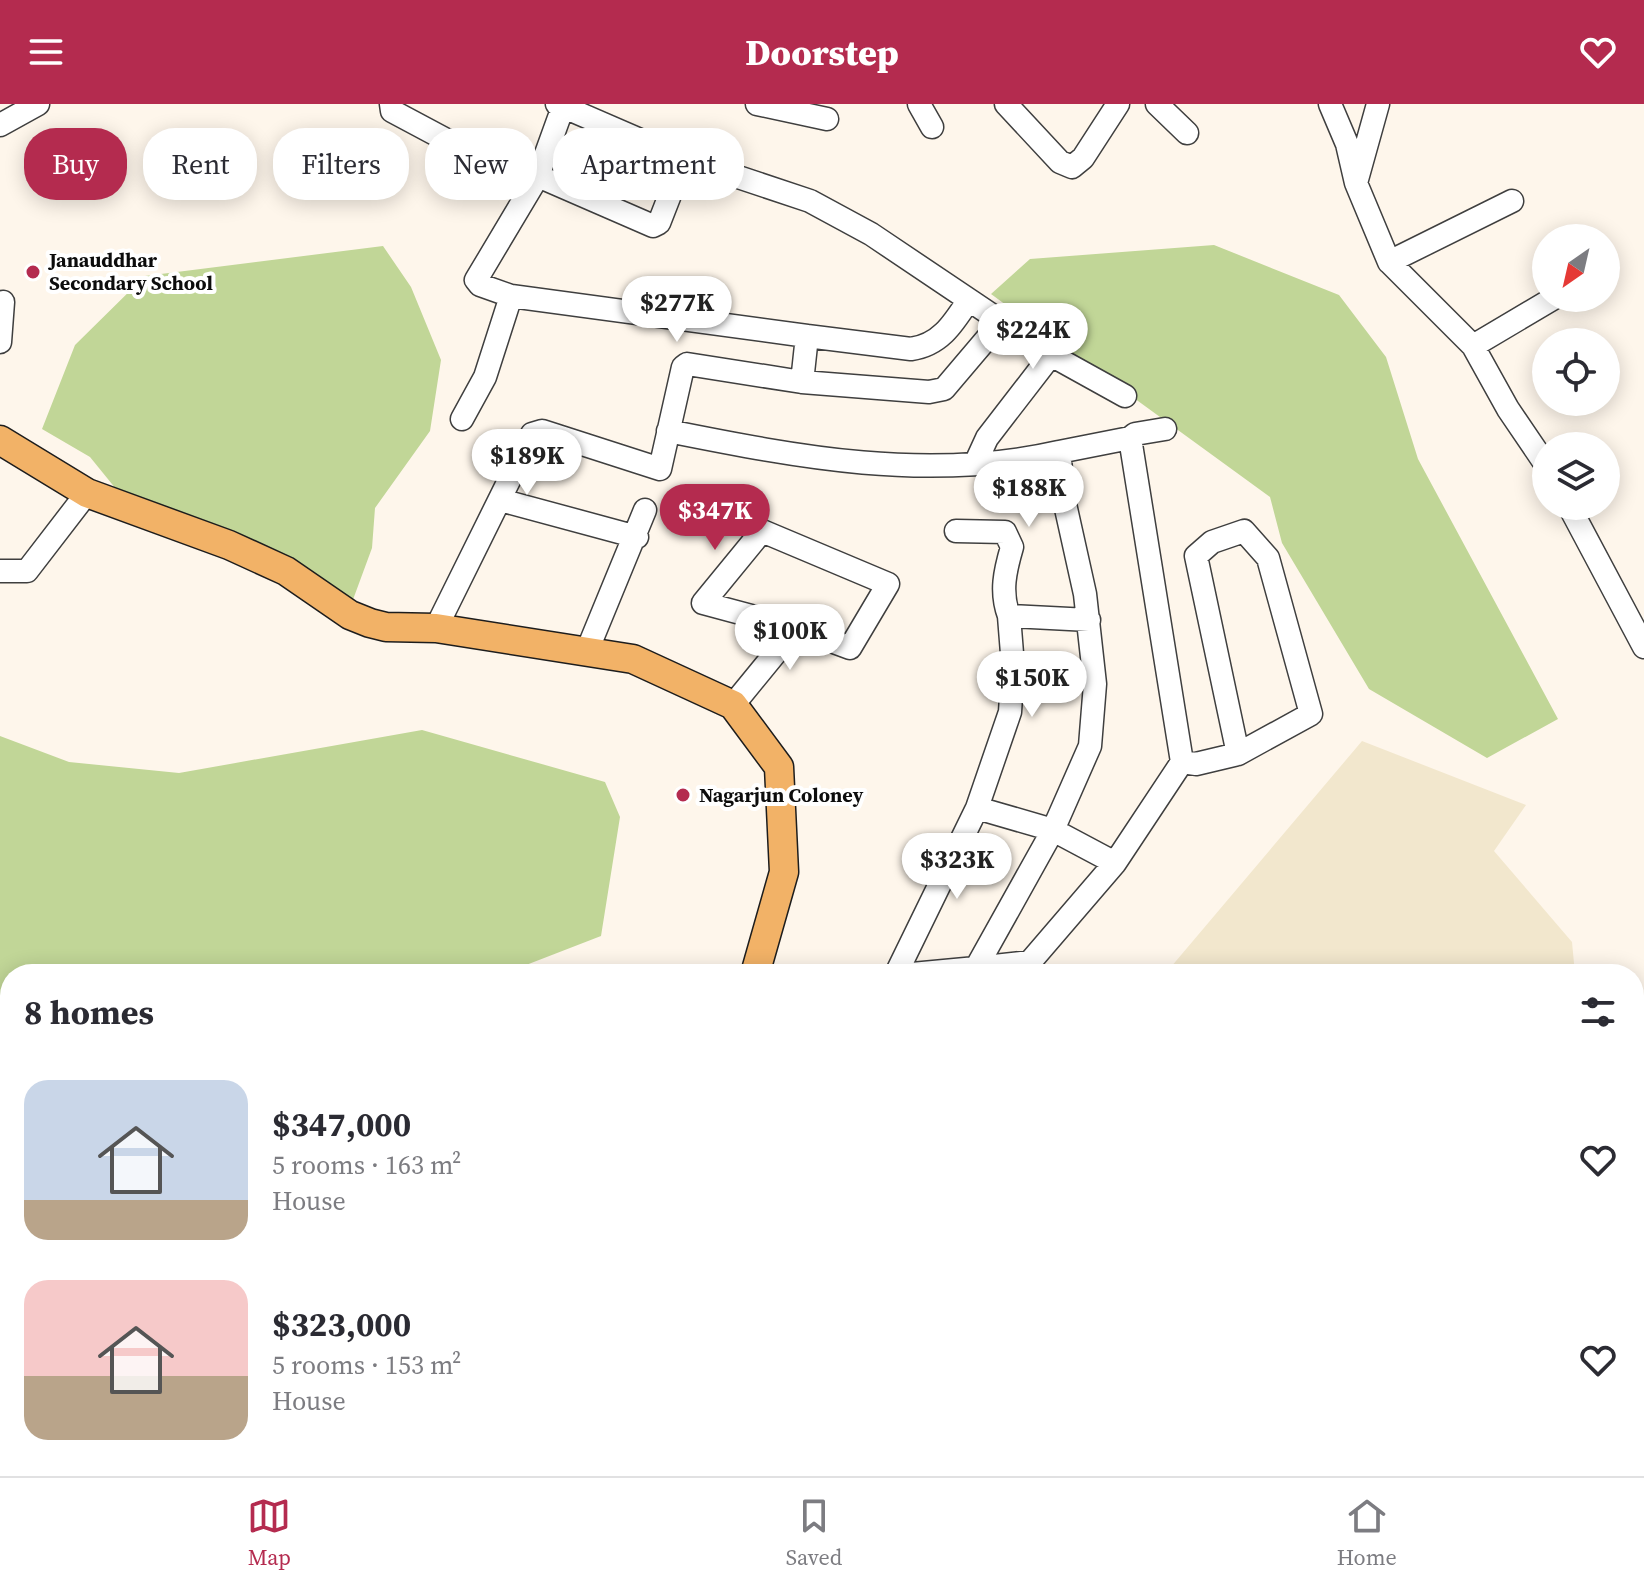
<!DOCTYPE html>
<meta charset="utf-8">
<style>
body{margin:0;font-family:"Source Serif 4",serif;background:#f7f7f7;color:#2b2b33;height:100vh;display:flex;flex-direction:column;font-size:30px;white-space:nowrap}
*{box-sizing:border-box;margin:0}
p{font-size:26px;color:#7c7c81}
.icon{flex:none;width:44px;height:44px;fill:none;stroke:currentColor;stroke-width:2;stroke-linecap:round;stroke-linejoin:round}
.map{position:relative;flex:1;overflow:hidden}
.sheet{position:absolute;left:0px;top:860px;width:1644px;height:512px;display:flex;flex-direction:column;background:#fff;border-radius:32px 32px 0 0;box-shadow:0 4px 20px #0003}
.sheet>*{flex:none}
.top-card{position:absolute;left:24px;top:24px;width:800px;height:72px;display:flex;gap:16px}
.needle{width:52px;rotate:214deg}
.controls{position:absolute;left:1532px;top:120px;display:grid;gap:16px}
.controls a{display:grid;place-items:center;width:88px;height:88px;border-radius:50%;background:#fff;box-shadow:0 4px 20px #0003;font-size:40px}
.price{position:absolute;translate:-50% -68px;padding:0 18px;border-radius:28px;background:#fff;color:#222;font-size:26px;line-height:52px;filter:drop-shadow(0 2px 4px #0008)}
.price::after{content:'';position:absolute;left:50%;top:48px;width:24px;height:18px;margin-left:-12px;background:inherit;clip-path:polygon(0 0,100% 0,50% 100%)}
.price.selected{background:#b42b4f;color:#fff}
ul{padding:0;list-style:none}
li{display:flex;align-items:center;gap:24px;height:200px;padding:0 24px}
li span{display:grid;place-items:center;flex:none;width:224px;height:160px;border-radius:24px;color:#555}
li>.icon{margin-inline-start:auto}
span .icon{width:96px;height:96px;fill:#fffc;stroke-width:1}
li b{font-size:34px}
h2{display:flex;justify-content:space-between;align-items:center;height:96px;padding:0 24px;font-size:34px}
.pill{padding:0 28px;border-radius:32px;background:#fff;box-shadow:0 4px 20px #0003;font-size:28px;line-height:72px}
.pill.selected{background:#b42b4f;color:#fff}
header{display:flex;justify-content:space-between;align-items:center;height:104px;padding:0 24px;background:#b42b4f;color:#fff;font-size:36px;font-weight:800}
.tabs{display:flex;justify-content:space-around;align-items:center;height:112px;border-top:2px solid #e1e1e2;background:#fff;font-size:22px;color:#7c7c81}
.tabs a{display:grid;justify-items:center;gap:4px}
.tabs .selected{color:#b42b4f}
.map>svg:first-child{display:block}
</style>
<header><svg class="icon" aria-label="menu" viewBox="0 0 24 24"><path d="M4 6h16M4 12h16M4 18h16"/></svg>Doorstep<svg class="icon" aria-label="heart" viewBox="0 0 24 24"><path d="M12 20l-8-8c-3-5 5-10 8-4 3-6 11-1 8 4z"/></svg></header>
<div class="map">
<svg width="1644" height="1372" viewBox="0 0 1644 1372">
<rect width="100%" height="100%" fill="#fef6eb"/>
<path fill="#f2e7cd" d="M1362 637 1526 701 1494 747 1572 838 1575 870H1165Z
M1634 1249 1644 1264V1372H1255L1253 1362H1634Z"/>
<path fill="#c1d697" d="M1214 141 1339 191 1386 253 1418 355 1558 615 1487 654 1369 585 1282 439 1270 393 991 190 1030 155Z
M383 142 411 183 441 256 430 327 375 404 372 444 351 501 129 401 90 353 42 325 75 241 145 172Z
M422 626 605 678 620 713 601 832 503 870H10V1362H194L192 1372H0V632L69 658 179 669Z
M267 1362H380L384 1372H288Z"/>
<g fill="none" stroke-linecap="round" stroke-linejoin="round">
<defs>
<path id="minor" d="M391 0 392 7 467 47 538 72 653 122 659 119 684 55 557 0
M757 0 827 15
M919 0 932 23
M1006 0 1060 58 1072 63 1083 54 1118 0
M1157 0 1187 29
M1330 0 1347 40 1356 79 1378 0
M0 21 38 0
M684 55 810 97 871 130 1051 251 1125 292
M1356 79 1389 158 1473 242 1508 305 1546 361
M1389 158 1512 97
M511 192 480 181 476 176 538 72 564 0
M807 232 911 245C940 241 953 220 968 197
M0 238 3 198
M1473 242 1554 194
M462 315 485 273 511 192 807 232 802 278 929 288 944 285 1000 219
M668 327C798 353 927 378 1059 348L1065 400 1085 490 1095 580 1090 642 1053 726 1115 759 1182 658 1130 334 1135 330 1165 325
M1059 348 1130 334
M976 358 987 334 1051 251
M500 396 637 433
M1569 402 1644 543
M956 427 1005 428 1012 443C1005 467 1000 488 1009 512
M0 467H27L87 389
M1089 516 1009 512 1013 562 1010 608 977 704 1053 726 976 864 1030 858 1115 759
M436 524 532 330 542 327 660 365 683 263 687 260 802 278
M587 547 645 406
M733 601 796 524 850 544 888 480 762 427 703 499 796 524
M1182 658 1196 660 1238 650 1196 452 1212 438 1244 427 1268 454 1311 610 1238 650
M896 870 977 704
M912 870 976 864
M489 1362 491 1372
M660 1362 663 1372
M346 1372 359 1362
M566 1372 574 1369 572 1362
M732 1372 768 1362"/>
<path id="major" d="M0 336 87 389 229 441 286 467 350 511 370 519 386 523 436 524 633 555 733 601 779 663 784 768 755 870
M969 1362 980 1372"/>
</defs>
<use href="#minor" stroke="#3f3f3f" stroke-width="25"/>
<use href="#major" stroke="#1d1d1d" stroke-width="31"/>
<use href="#minor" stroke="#fff" stroke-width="22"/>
<use href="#major" stroke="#f2b267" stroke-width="28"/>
</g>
<g fill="#b42b4f" stroke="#fff" stroke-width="3">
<circle cx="33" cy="168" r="8"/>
<circle cx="683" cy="691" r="8"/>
</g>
<g text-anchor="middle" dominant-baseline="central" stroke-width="8" stroke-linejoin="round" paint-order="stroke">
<g font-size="20" font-weight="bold" fill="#0c0c0c" stroke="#fff" text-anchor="start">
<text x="49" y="156">Janauddhar<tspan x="49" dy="23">Secondary School</tspan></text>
<text x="699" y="691">Nagarjun Coloney</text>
</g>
</g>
</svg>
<div class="controls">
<a><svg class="needle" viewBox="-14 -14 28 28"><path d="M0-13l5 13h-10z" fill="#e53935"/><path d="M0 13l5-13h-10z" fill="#7c7c81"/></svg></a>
<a><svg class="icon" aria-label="locate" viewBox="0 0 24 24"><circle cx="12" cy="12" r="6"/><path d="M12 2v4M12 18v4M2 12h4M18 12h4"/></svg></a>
<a><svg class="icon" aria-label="layers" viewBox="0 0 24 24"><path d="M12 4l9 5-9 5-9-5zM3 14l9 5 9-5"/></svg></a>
</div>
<b class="price" style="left:677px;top:240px">$277K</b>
<b class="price" style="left:1033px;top:267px">$224K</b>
<b class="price" style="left:527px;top:393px">$189K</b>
<b class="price" style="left:1029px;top:425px">$188K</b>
<b class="price selected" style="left:715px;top:448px">$347K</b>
<b class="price" style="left:790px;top:568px">$100K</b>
<b class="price" style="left:1032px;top:615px">$150K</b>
<b class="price" style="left:957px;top:797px">$323K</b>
<div class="top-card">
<a class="pill selected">Buy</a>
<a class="pill">Rent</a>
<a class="pill">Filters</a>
<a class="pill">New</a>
<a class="pill">Apartment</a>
</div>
<section class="sheet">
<h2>8 homes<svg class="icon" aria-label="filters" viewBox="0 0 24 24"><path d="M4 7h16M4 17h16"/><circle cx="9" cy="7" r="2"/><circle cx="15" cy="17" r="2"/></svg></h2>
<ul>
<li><span style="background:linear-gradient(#c9d6e8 75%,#b9a48a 0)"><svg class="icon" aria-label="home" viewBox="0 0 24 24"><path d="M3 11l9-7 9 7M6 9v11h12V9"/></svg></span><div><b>$347,000</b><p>5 rooms · 163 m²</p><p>House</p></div><svg class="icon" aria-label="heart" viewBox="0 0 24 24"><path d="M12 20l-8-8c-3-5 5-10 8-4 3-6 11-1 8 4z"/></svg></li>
<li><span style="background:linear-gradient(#f6c9c9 60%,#b9a48a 0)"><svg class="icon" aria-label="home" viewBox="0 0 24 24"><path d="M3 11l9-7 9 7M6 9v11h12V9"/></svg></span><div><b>$323,000</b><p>5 rooms · 153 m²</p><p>House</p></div><svg class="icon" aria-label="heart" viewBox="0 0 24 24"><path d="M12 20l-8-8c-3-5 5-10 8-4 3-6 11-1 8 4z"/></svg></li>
</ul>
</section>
</div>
<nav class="tabs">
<a class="selected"><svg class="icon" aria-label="map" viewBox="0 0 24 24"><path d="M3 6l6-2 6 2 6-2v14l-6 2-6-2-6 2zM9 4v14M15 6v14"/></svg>Map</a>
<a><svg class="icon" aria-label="saved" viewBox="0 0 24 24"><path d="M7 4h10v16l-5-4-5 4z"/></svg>Saved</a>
<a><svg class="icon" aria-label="home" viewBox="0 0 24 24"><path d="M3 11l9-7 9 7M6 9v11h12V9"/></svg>Home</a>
</nav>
